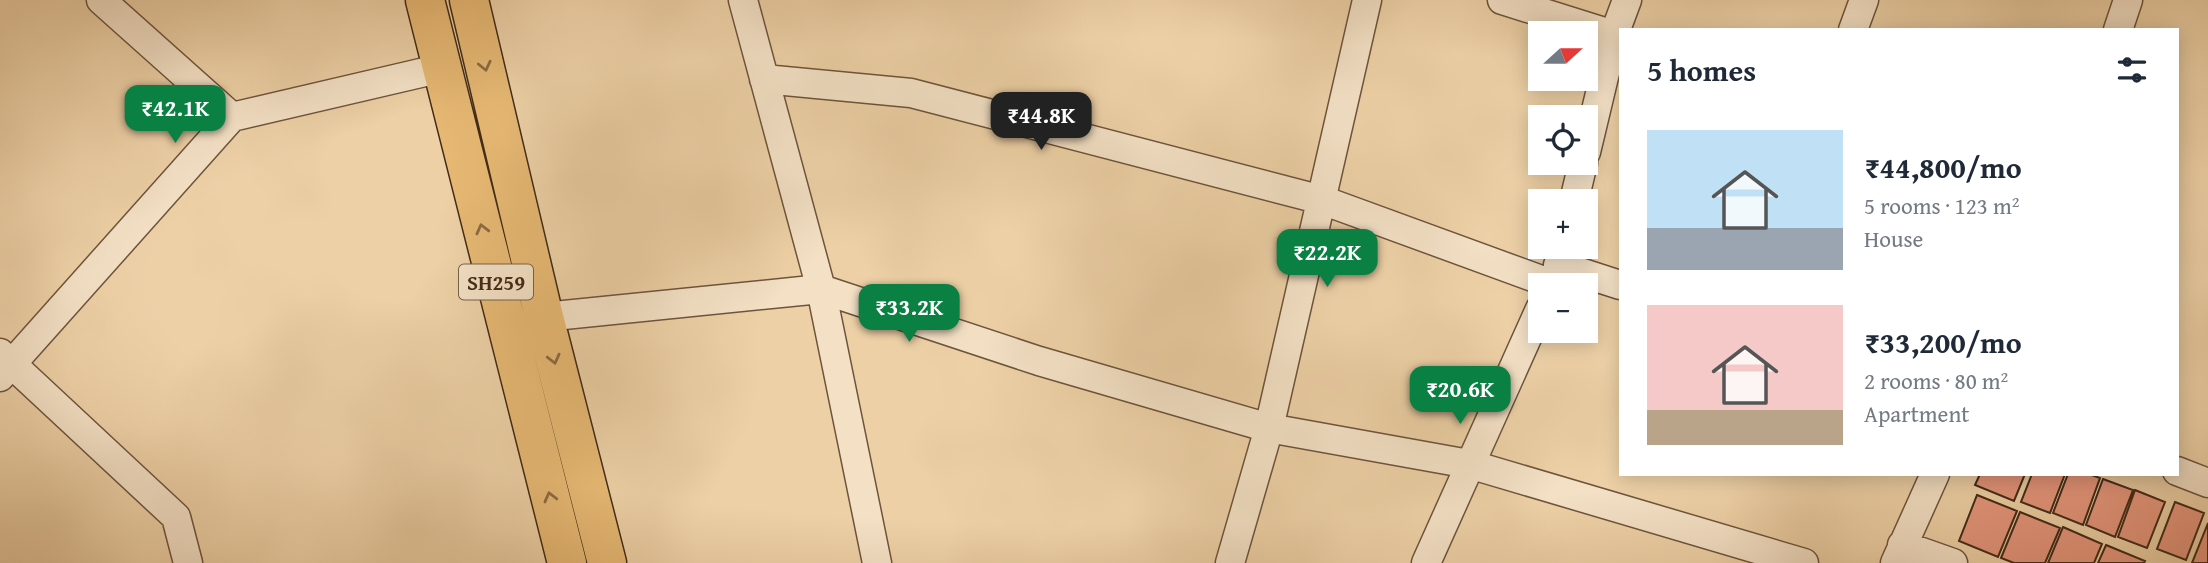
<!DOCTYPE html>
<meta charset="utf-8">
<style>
body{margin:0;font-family:"Gentium Book Plus",serif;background:#f2f2f3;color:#1f2937;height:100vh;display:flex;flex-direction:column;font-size:26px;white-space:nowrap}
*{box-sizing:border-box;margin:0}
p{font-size:23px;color:#747a83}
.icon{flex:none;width:38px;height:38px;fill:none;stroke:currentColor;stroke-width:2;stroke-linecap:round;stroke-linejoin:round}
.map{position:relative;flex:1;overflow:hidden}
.side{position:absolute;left:1619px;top:28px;width:560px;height:448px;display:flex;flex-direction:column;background:#fff;border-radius:0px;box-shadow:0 4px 18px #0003}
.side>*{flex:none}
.needle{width:46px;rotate:69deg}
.fabs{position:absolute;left:1528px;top:21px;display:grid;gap:14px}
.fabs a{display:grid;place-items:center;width:70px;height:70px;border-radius:0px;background:#fff;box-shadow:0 4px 18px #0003;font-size:35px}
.price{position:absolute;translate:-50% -60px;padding:0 16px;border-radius:14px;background:#0b8043;color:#fff;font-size:23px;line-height:46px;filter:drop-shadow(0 2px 4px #0008)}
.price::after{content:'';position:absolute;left:50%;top:42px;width:21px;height:16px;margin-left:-10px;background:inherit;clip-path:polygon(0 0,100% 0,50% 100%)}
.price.active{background:#222;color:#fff}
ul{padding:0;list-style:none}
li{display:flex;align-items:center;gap:21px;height:175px;padding:0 28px}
li span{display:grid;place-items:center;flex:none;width:196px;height:140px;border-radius:0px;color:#555}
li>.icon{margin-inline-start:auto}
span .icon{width:84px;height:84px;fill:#fffc;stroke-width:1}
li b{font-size:30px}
h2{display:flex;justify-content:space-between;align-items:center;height:84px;padding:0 28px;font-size:30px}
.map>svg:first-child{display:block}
</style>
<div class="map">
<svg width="2208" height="563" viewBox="0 0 2208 563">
<rect width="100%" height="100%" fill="#edd0a6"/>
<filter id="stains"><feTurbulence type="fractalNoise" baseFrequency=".00286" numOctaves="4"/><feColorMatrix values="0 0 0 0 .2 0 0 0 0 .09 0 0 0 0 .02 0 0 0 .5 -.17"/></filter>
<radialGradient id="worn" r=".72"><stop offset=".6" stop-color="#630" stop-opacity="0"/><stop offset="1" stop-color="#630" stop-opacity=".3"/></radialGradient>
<path fill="#e5967d" stroke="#422b18" stroke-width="2" d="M1980 474H2025L2014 501 1975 485Z
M2032 474H2065L2050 513 2021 502Z
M2068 474H2089L2100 478 2083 525 2053 513Z
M2103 479 2133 490 2115 537 2086 525Z
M2135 490 2165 502 2147 548 2118 537Z
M1977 495 2017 511 1998 557 1959 541Z
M2175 502 2204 513 2186 560 2157 549Z
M2020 512 2060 528 2045 563H2014L2001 558Z
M2208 523V563H2192Z
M2063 527 2102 544 2094 563H2048Z
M2106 545 2145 561 2144 563H2098Z"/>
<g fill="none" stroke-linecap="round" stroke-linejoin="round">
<defs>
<path id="minor" d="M101 0 232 117
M743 0 821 289 877 563
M1502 0 1614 35
M1853 30 1864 0
M2118 30 2128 0
M764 79 911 93 1322 200 1552 284
M1586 152 1614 35 1627 0
M1574 201 1583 163
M1558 265 1620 285
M544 317 821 289 1039 361 1269 428 1469 464 1804 563
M0 353 176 517 188 563
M0 377 232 117 442 68
M2177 471 2208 483
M1902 545 1953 563
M1230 563 1269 428 1367 0
M1426 563 1540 309
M1895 563 1935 474"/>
<path id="primary" d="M425 0 567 563
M469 0 544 317 607 563"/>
</defs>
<use href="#minor" stroke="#6d543c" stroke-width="31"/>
<use href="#primary" stroke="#422b18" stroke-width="41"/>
<use href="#minor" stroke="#f3e0c5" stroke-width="28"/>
<use href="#primary" stroke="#e6b873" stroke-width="38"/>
</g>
<defs><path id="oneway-chevron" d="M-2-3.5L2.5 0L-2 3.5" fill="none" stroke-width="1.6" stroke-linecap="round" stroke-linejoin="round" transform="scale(1.75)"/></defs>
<g stroke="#8c6a41">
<use href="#oneway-chevron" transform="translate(485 66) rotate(77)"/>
<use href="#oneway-chevron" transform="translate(482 229) rotate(-104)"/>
<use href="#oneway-chevron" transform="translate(554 359) rotate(76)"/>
<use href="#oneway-chevron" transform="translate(550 497) rotate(-104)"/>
</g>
<g text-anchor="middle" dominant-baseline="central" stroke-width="5" stroke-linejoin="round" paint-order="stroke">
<rect fill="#f3e0c5" stroke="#77614c" stroke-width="2" x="459" y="264.5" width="74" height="35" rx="5"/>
<g font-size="21" font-weight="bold" fill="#422b18">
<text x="496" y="282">SH259</text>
</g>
</g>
<rect width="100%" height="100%" filter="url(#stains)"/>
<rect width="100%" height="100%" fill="url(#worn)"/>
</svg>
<div class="fabs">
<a><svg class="needle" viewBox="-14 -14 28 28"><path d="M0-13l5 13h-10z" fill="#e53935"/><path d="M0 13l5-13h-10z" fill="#747a83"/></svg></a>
<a><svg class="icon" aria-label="locate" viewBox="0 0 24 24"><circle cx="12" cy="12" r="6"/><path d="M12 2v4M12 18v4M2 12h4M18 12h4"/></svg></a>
<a>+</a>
<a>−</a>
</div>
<b class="price" style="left:175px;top:145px">₹42.1K</b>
<b class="price active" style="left:1041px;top:152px">₹44.8K</b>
<b class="price" style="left:1327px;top:289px">₹22.2K</b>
<b class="price" style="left:909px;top:344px">₹33.2K</b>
<b class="price" style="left:1460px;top:426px">₹20.6K</b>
<section class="side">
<h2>5 homes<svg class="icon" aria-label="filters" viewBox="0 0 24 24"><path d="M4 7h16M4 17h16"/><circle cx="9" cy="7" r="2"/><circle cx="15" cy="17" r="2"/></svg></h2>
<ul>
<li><span style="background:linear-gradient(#bfe0f5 70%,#9aa5b1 0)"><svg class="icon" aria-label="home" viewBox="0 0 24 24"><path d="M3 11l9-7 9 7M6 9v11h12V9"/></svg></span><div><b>₹44,800/mo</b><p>5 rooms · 123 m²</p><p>House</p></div></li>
<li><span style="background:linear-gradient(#f6c9c9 75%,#b9a48a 0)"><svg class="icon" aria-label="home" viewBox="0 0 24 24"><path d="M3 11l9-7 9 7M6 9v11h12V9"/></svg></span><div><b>₹33,200/mo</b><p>2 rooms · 80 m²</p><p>Apartment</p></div></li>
</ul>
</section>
</div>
